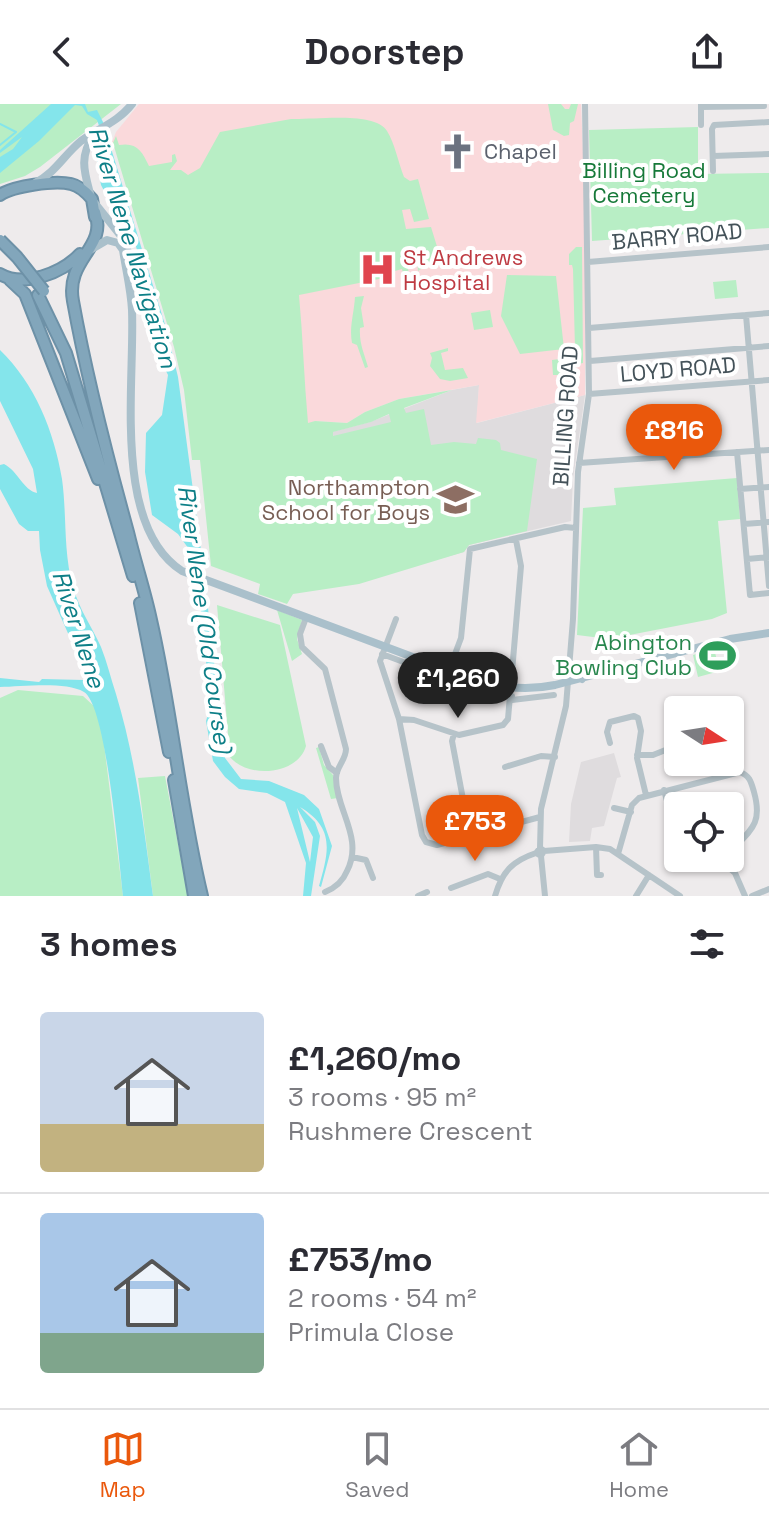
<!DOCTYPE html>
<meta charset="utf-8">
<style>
body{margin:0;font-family:"Space Grotesk",sans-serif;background:#f7f7f7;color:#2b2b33;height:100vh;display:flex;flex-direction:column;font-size:30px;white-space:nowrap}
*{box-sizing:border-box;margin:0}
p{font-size:26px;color:#7c7c81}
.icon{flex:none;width:44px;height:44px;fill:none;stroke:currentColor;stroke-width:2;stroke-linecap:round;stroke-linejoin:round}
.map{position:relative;height:792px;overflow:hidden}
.side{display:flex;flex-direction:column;background:#fff;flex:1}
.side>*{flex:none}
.needle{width:52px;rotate:102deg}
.controls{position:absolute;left:664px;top:592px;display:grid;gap:16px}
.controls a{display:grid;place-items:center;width:80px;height:80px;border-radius:8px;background:#fff;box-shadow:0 2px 6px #0004;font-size:40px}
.price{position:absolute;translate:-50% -68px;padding:0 18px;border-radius:28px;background:#ea580c;color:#fff;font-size:26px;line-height:52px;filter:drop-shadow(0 2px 4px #0008)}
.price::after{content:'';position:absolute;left:50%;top:48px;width:24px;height:18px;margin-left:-12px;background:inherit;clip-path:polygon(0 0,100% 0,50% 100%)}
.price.current{background:#222;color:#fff}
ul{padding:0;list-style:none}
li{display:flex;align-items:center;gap:24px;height:200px;padding:0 40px}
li+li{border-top:2px solid #e1e1e2}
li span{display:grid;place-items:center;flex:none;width:224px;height:160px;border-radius:8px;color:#555}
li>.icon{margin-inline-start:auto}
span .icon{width:96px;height:96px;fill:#fffc;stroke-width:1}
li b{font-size:34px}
h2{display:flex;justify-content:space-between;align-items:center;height:96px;padding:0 40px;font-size:34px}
header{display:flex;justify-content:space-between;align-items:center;height:104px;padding:0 40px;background:#fff;font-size:36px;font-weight:800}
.tab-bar{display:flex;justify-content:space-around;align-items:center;height:112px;border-top:2px solid #e1e1e2;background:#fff;font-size:22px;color:#7c7c81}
.tab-bar a{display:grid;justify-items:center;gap:4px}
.tab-bar .current{color:#ea580c}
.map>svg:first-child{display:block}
</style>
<header><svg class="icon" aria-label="back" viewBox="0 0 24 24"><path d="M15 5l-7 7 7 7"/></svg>Doorstep<svg class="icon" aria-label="share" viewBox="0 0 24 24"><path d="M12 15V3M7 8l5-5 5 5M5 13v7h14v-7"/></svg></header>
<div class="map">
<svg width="769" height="792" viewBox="0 0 769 792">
<rect width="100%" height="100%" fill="#eeebec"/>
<path fill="#dfdcde" d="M479 281 477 319 585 291 573 375 571 417 469 441 464 448 439 455 324 330 370 318 452 286Z
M614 649 621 673 617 674 604 722 592 724 590 737 569 738 571 700 581 658Z"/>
<path fill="#fad9db" d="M139 0H581L585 97V291L476 319 479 281 399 295 365 308 347 319 315 317 301 323 112 38 116 28Z"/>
<path fill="#b8eec5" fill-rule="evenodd" d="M0 0H82L84 2 85 0H121L40 63 25 72 0 80Z
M548 0H561L565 5H569L571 0H578L574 17 570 19 569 31 564 32 553 26Z
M291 15C313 16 375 7 387 27 395 40 398 58 404 73L410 77 418 75 429 115 414 118 410 105 402 106 406 125 431 123 439 149 434 156 418 167 417 156 407 159 409 170H403L402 165 384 170V174L299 191C303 234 304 276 308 319L315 317 347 319 365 308 399 295 452 286 404 304 406 309 424 305 431 341 454 338 476 340 478 334 496 336 500 339 501 346 537 355 527 427 469 441 464 448 359 480 293 490 287 500 258 490 260 480 211 462 200 356H192L184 286 174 243 113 39 116 32 119 41C137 38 142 47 149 62L172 58V51L175 50 177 57 170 66H181L188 71 200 64 220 28ZM389 310 391 318 333 332V328L371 318Z
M698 23V70L769 69V124L592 137 589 26Z
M576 143H582L583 259 559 264V267L571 268V271H553L552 256 568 254 575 245 573 165 572 161H569V150Z
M507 171 556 172 564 245 520 250 501 212Z
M736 176 738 193 715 195 713 178Z
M364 192 361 204 364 223 360 224C359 239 364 249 368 263L365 264 357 241 352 239C349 223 354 210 355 193Z
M490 206 493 223 474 226 471 209Z
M448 244V247L441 249 445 266 463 264 468 274 450 277 440 275 430 262 432 254 430 249Z
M737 374 740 415 718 417 727 509 712 515 609 535 577 531 583 404 616 401 614 384Z
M217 501 280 521 306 642C298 671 248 675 230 653Z
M277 506 302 516 297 535 302 550 292 557Z
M714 545 720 567 698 573 693 551Z
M18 586 83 592 95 603 103 632 123 792H0V594Z
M319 643 324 661 333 671 338 694 331 695 316 644Z
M165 672 188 792H153L138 674Z"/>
<path fill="#84e5eb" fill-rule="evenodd" d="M51 0H85L88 8 97 6 103 18 166 224 178 273 204 469 225 654 241 675 269 677 304 691 319 705 332 742 321 783 319 782C329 747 335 724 300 703L315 718 320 732 311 792H303L306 759 285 698 267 689 239 685 225 673 213 657 206 617 210 604 209 587 196 460 191 448 178 430 152 411 145 368 146 329 162 311 168 271 158 251 161 226 143 200 140 156 131 126 112 102 101 81 97 57 104 36 97 16 87 10 82 2 75 1 39 37 0 69V53L13 45 22 33 0 49V46ZM297 704 313 733 310 758Z
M0 246C35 280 54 327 62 375 67 411 63 447 73 483 79 505 92 523 101 543 107 558 111 575 116 590 136 656 144 724 153 792H123C119 759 107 602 84 588 65 577 21 583 0 583V574L39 578 42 575 84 576 87 572 47 482 40 446 39 427H28L19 420 0 385V361L4 360C18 367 23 386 37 389L33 365 0 297Z"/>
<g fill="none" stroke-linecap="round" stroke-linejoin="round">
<path stroke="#84e5eb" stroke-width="2" d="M0 20 16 28 0 41"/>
<defs>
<path id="highway" d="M0 91C13 82 55 76 71 80 80 82 86 88 92 95L95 113
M95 108C108 144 65 155 73 197 87 275 107 352 128 428 135 458 145 487 151 516 172 608 180 701 202 792
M0 170C24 184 62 169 80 150
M10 176 25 190 98 375
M38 191 66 249 133 472
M140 499 169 648
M174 676 194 792"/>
</defs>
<use href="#highway" stroke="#6d91a7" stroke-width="14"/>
<path stroke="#b6c3c9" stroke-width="6" d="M701 0V21
M701 3 764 2
M713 52 769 50
M713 67 712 25 714 21 769 18
M588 158 769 143
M746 211 769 482
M589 224 769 209
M590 257 769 242
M589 290 769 276
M737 348 750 491 769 489
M579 359 769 346
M740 385 769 383
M744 420 769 418
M747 455 769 453
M306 514 300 530 302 543 325 565 346 645C346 656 336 663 336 674 336 706 364 734 347 767 343 777 335 784 325 788
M396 515 380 557 399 615 422 731 426 738 437 741 540 713
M382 550 481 587 512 592
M449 566 461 534 470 445 565 423 576 424
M512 596 554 591
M399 615 414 616 459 631 503 621 508 615 521 462 516 436
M454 630 452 637 470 732
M610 639 607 628 610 618 634 612 638 614 641 627 637 654 646 691
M321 642 329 663 337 669
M637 651H653L678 641
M505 663 541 652 555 653
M664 686 671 712 678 723
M614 704 631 708
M596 743 597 771H601
M540 744 536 749 541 752 544 747 540 744 541 705 566 602 573 515 578 368 589 290 585 0
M544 747 596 743 610 745 680 792
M618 750 632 701 639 694 740 668C750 672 751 678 754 688 763 720 751 726 730 748
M541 752 545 792
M352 753 366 756 373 774
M718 754 735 769 745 792
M451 784 488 770 500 775
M418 792 427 788
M495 792C502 768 512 757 536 749
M636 792 649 771
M752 792 769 785"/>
<path stroke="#aac0cb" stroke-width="8" d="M35 79C55 69 64 51 81 37 99 24 118 18 132 0
M91 93C85 70 78 53 94 31
M93 97 125 137 129 152
M90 146 107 136 118 139 123 146C126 166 131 186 132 206 135 280 112 422 182 467L469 574C498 584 526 587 555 581L730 535 769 529
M570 565 582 575"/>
<use href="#highway" stroke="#82a6bb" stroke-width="10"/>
<defs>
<path id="highway-bridge" d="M0 136 17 153 44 187"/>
</defs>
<use href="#highway-bridge" stroke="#6d91a7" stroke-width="14" stroke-linecap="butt"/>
<use href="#highway-bridge" stroke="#82a6bb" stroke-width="10"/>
</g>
<defs>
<symbol id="church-bare" viewBox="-9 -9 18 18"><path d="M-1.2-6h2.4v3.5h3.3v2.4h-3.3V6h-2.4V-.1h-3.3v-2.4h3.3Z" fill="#6b7280" stroke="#fff" stroke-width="2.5" paint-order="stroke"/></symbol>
<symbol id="hospital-bare" viewBox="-9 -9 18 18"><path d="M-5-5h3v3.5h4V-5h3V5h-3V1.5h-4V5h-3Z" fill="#e0444e" stroke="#fff" stroke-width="2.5" paint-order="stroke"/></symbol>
<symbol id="school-bare" viewBox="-9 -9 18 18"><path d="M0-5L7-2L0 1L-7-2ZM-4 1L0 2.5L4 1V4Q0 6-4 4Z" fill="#8d6e63" stroke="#fff" stroke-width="2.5" paint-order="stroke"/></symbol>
<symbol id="stadium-bare" viewBox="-9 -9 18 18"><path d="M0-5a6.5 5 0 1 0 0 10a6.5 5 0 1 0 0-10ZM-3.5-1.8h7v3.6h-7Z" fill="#2e9e5b" stroke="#fff" stroke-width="2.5" paint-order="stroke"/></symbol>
</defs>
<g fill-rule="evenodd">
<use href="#church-bare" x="432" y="22" width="51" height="51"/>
<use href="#hospital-bare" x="352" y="140" width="51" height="51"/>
<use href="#school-bare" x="430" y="370" width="51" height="51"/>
<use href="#stadium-bare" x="692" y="526" width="51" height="51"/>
</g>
<g text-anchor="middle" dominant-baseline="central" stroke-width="8" stroke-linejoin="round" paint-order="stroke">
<g font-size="22" fill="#5b616d" stroke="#fff" text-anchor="start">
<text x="484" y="47">Chapel</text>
</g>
<g font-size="22" fill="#167939" stroke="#fff">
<text x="644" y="66">Billing Road<tspan x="644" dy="25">Cemetery</tspan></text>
</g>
<g font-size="22" fill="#445259" stroke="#fff">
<text transform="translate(677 132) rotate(-5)">BARRY ROAD</text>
<text transform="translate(678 265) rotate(-5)">LOYD ROAD</text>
<text transform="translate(565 312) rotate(-86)">BILLING ROAD</text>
</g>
<g font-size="22" fill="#be3a42" stroke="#fff" text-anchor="start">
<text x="403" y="153">St Andrews<tspan x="403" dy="25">Hospital</tspan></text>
</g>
<g font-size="22" fill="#785e54" stroke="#fff" text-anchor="end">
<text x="430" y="383">Northampton<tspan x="430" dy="25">School for Boys</tspan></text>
</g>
<g font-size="22" fill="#27864d" stroke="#fff" text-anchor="end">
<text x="692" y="538">Abington<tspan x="692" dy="25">Bowling Club</tspan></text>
</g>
<g font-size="24" font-style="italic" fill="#0d7f87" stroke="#fff">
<text transform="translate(133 143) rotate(73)">River Nene Navigation</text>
<text transform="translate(205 515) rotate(82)">River Nene (Old Course)</text>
<text transform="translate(79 525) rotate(72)">River Nene</text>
</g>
</g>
</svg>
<div class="controls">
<a><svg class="needle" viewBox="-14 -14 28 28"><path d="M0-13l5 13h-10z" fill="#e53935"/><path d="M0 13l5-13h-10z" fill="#7c7c81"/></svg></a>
<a><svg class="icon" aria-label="locate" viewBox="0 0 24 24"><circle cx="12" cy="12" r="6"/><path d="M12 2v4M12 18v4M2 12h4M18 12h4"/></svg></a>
</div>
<b class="price" style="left:674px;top:368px">£816</b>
<b class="price current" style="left:458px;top:616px">£1,260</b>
<b class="price" style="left:475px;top:759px">£753</b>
</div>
<section class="side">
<h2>3 homes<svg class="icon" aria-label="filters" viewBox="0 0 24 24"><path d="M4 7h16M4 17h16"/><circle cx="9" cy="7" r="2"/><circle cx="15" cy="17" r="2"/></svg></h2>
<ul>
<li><span style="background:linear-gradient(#c9d6e8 70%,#c2b280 0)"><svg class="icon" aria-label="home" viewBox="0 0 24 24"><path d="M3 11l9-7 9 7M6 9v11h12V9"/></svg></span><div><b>£1,260/mo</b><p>3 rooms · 95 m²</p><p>Rushmere Crescent</p></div></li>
<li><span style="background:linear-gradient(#a9c7e8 75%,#7fa58c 0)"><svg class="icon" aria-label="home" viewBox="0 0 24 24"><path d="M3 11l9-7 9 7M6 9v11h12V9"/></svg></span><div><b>£753/mo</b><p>2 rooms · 54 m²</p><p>Primula Close</p></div></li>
</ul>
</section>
<nav class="tab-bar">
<a class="current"><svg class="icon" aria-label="map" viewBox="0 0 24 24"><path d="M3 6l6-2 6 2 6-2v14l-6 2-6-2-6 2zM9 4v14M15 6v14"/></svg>Map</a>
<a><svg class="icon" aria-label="saved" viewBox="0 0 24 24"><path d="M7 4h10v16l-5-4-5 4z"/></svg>Saved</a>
<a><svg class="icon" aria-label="home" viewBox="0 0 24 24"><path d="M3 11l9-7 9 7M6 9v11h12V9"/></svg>Home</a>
</nav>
